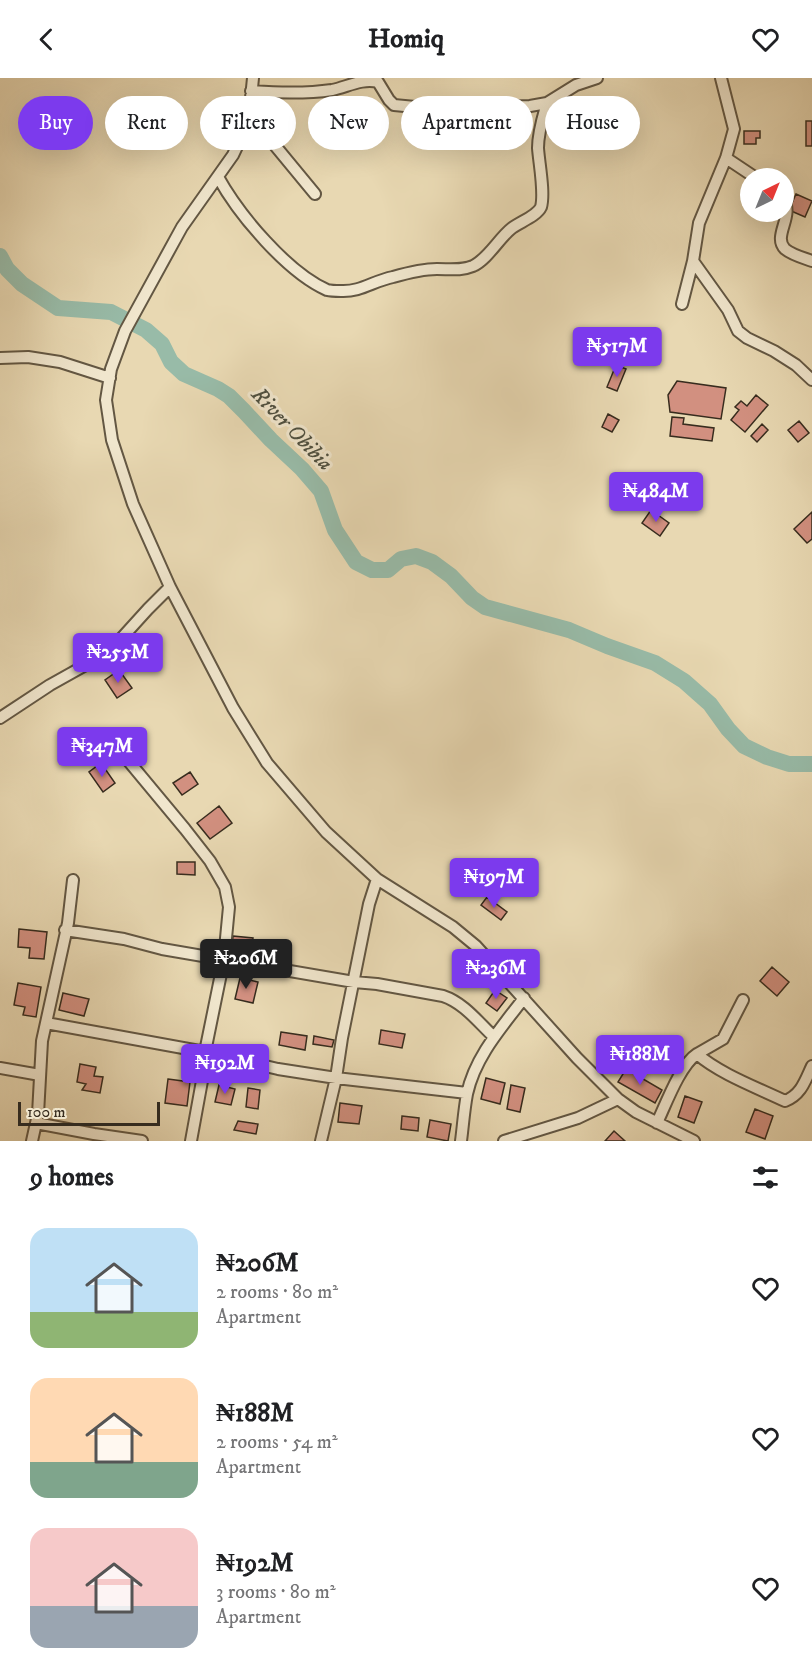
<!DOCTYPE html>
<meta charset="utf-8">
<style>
body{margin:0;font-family:"IM FELL DW Pica",serif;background:#f6f6f6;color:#202124;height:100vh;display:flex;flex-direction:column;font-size:22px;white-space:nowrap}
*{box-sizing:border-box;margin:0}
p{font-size:20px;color:#757577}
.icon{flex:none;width:33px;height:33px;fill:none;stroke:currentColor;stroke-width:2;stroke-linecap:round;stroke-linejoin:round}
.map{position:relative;height:1063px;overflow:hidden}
.details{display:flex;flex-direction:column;background:#fff;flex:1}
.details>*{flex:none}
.banner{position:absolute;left:18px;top:18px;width:777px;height:54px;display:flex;gap:12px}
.needle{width:39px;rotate:43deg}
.buttons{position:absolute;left:740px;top:90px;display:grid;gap:12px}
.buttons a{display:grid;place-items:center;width:54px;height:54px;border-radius:50%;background:#fff;box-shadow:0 6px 24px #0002;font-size:30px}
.scale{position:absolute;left:18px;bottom:15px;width:142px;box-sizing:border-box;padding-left:6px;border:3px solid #372c1e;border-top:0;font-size:16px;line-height:21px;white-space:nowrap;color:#372c1e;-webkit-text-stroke:4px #f0e6cd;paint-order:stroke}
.price{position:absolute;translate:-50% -51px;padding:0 14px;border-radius:6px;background:#7c3aed;color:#fff;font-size:20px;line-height:39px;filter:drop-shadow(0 2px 3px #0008)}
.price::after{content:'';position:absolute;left:50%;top:36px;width:18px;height:14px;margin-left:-9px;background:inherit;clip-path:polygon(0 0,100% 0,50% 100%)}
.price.current{background:#222;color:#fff}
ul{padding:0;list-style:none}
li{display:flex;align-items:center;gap:18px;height:150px;padding:0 30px}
li span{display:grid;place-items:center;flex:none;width:168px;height:120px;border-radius:18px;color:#555}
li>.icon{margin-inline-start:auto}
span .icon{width:72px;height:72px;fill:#fffc;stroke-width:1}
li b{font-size:26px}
h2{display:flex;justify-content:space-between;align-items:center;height:72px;padding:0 30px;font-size:26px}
.pill{padding:0 21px;border-radius:27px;background:#fff;box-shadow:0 6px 24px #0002;font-size:21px;line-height:54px}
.pill.current{background:#7c3aed;color:#fff}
header{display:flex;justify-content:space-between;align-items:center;height:78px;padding:0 30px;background:#fff;font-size:27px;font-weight:700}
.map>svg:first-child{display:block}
</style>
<header><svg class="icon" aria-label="back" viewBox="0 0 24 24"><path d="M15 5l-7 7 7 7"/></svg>Homiq<svg class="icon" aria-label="heart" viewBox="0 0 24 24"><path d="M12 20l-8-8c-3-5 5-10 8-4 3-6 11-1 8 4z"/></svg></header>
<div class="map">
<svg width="812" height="1063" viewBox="0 0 812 1063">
<rect width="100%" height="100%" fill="#e8d8b2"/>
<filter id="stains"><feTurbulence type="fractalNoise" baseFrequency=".00333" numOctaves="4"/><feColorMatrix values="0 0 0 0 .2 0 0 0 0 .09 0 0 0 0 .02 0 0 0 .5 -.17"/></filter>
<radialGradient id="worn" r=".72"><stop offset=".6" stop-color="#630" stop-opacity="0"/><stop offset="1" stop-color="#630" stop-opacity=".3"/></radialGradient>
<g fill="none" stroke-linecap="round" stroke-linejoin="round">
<path stroke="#98bba8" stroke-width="16" d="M0 178 7 191 22 206 58 230 111 234 146 252 162 266 171 284 184 296 218 311 229 318 244 333 271 362 302 391 321 413 335 452 356 484 372 492H388L401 481 416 478 432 484 451 498 472 520 485 529 569 552 607 568 655 585 684 603 710 626 728 651 744 668 767 679 789 686H812"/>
</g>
<path fill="#d29080" stroke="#372c1e" stroke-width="1.5" d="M806 43H812V68H806Z
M744 53H760V60H756V66H744Z
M796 116 812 123 805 139 789 132Z
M616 287 626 291 617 313 607 309Z
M677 303 726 310 721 341 670 334 668 317Z
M756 317 768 327 745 354 731 342 739 332 735 329 741 323 747 328Z
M608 336 619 342 612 354 602 349Z
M672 339 684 340 683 346 714 350 712 363 670 358Z
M799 343 809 355 798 364 788 352Z
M762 346 768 352 757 364 751 358Z
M651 432 669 445 660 458 642 445Z
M812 434V461L807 465 794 451Z
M119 592 132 610 117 620 105 602Z
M101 685 115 705 103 714 89 694Z
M190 694 198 706 182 717 173 705Z
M219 728 232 745 210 761 197 745Z
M177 784H195V797L177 796Z
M487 819 507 834 501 842 481 827Z
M19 851 47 854 44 881 29 880 30 870 18 869Z
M233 858 253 860 251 879 231 877Z
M772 889 789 904 777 918 760 903Z
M240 900 258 904 253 925 235 921Z
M18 905 41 909 36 939 23 937 25 929 14 927Z
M495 912 507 920 497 933 486 925Z
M63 915 89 921 84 938 59 932Z
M381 952 405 956 402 970 379 966Z
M281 954 307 958 305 972 279 967Z
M314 958 334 962 332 969 313 966Z
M80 986 96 989 94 998 103 999 100 1015 82 1012 86 1006 77 1004Z
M626 991 662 1012 655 1025 618 1004Z
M486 1000 505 1005 500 1026 481 1021Z
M168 1001 190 1004 187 1028 165 1025Z
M219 1007 235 1011 231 1027 215 1024Z
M511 1007 525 1010 520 1034 507 1031Z
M248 1010 260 1012 258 1031 246 1029Z
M685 1018 702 1024 694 1045 678 1039Z
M340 1025 362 1028 359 1046 338 1044Z
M755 1031 773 1038 765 1061 746 1054Z
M402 1038 419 1040 418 1053 401 1051Z
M430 1042 451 1046 448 1063 427 1059Z
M238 1043 258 1046 256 1056 234 1052Z
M614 1053 625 1063H605Z"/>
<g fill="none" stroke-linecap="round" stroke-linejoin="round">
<defs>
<path id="minor" d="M253 0 249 40 241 60 233 77 182 149 125 253 111 291 106 322 112 362 133 426 170 509 233 630 267 685 326 754 377 801 453 849 476 868 577 980 618 1021 636 1034 694 1063
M251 13C278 15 305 16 332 12 347 9 362 0 378 4L389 22 394 27 426 30H479L530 28 547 25 576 7 597 0
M249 40 263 53 315 116
M726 80 756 100
M218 99C239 137 287 194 327 212 331 213 336 213 341 213 361 214 373 203 393 199 407 195 422 191 437 191 450 191 461 193 473 188 488 181 499 160 512 150 520 144 537 138 541 129 545 115 539 85 538 70 538 54 543 39 547 25
M783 121C795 138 772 158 785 171 792 177 804 180 812 183
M693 183 728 232 738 253 747 260 774 273 796 287 812 302
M682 226 693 183 699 145 726 80 734 51 721 0
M0 280 28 279 60 284 110 300
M0 640 50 607 109 574 148 531 170 509
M121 674 185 751 210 783 225 809 229 829 224 881 205 974 204 992 191 1063
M65 852 124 861 162 871 354 904 377 906 443 918C464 925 478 944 494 959
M46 945 205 974 278 991 336 1000 467 1015
M697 976 723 961 743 922
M0 990 40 997
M36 1045 94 1056 142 1063
M657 1045C666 1026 680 987 697 976 720 996 758 1010 785 1023 801 1017 805 1003 812 988
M32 1063 38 1036 42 963 68 845 73 802
M321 1063 336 1000 342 960 369 826 377 801
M461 1063C463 1048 464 1032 467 1016 475 979 501 950 524 920
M504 1063 578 1040 618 1021"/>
</defs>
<use href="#minor" stroke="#635743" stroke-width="14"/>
<use href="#minor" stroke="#f0e6cd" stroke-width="10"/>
</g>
<g text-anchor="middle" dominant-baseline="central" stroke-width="6" stroke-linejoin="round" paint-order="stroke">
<g font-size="22" font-style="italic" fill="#4f5040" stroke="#f0e6cd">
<text transform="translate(292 351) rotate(46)">River Obibia</text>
</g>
</g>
<rect width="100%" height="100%" filter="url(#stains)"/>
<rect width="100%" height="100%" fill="url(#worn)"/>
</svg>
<div class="buttons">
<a><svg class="needle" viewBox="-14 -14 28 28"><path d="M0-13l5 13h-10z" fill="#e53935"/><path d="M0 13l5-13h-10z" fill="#757577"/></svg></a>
</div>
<div class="scale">100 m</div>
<b class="price" style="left:617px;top:300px">₦517M</b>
<b class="price" style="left:656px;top:445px">₦484M</b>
<b class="price" style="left:118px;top:606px">₦255M</b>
<b class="price" style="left:102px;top:700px">₦347M</b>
<b class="price" style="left:494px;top:831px">₦197M</b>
<b class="price current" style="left:246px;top:912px">₦206M</b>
<b class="price" style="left:496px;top:922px">₦236M</b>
<b class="price" style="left:640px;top:1008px">₦188M</b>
<b class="price" style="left:225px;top:1017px">₦192M</b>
<div class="banner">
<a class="pill current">Buy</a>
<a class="pill">Rent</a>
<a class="pill">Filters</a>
<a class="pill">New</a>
<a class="pill">Apartment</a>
<a class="pill">House</a>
</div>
</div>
<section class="details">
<h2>9 homes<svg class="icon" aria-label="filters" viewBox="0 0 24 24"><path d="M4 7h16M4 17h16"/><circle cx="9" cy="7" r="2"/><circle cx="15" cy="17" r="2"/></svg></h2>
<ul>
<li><span style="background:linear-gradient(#bfe0f5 70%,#8fb573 0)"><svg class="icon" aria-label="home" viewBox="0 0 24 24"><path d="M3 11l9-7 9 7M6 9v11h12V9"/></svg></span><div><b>₦206M</b><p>2 rooms · 80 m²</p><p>Apartment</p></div><svg class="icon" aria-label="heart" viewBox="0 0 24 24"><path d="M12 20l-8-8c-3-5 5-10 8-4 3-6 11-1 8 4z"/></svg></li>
<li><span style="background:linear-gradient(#ffd9b3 70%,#7fa58c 0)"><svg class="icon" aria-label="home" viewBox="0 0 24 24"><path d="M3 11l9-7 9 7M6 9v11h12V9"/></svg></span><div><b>₦188M</b><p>2 rooms · 54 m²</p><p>Apartment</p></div><svg class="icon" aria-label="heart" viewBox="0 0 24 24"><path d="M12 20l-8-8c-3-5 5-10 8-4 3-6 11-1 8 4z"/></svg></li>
<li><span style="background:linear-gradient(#f6c9c9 65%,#9aa5b1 0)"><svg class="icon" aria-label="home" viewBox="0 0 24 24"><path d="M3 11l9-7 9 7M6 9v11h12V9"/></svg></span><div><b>₦192M</b><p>3 rooms · 80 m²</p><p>Apartment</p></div><svg class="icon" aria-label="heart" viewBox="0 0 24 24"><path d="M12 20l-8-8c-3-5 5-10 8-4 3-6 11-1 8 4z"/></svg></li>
</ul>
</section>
